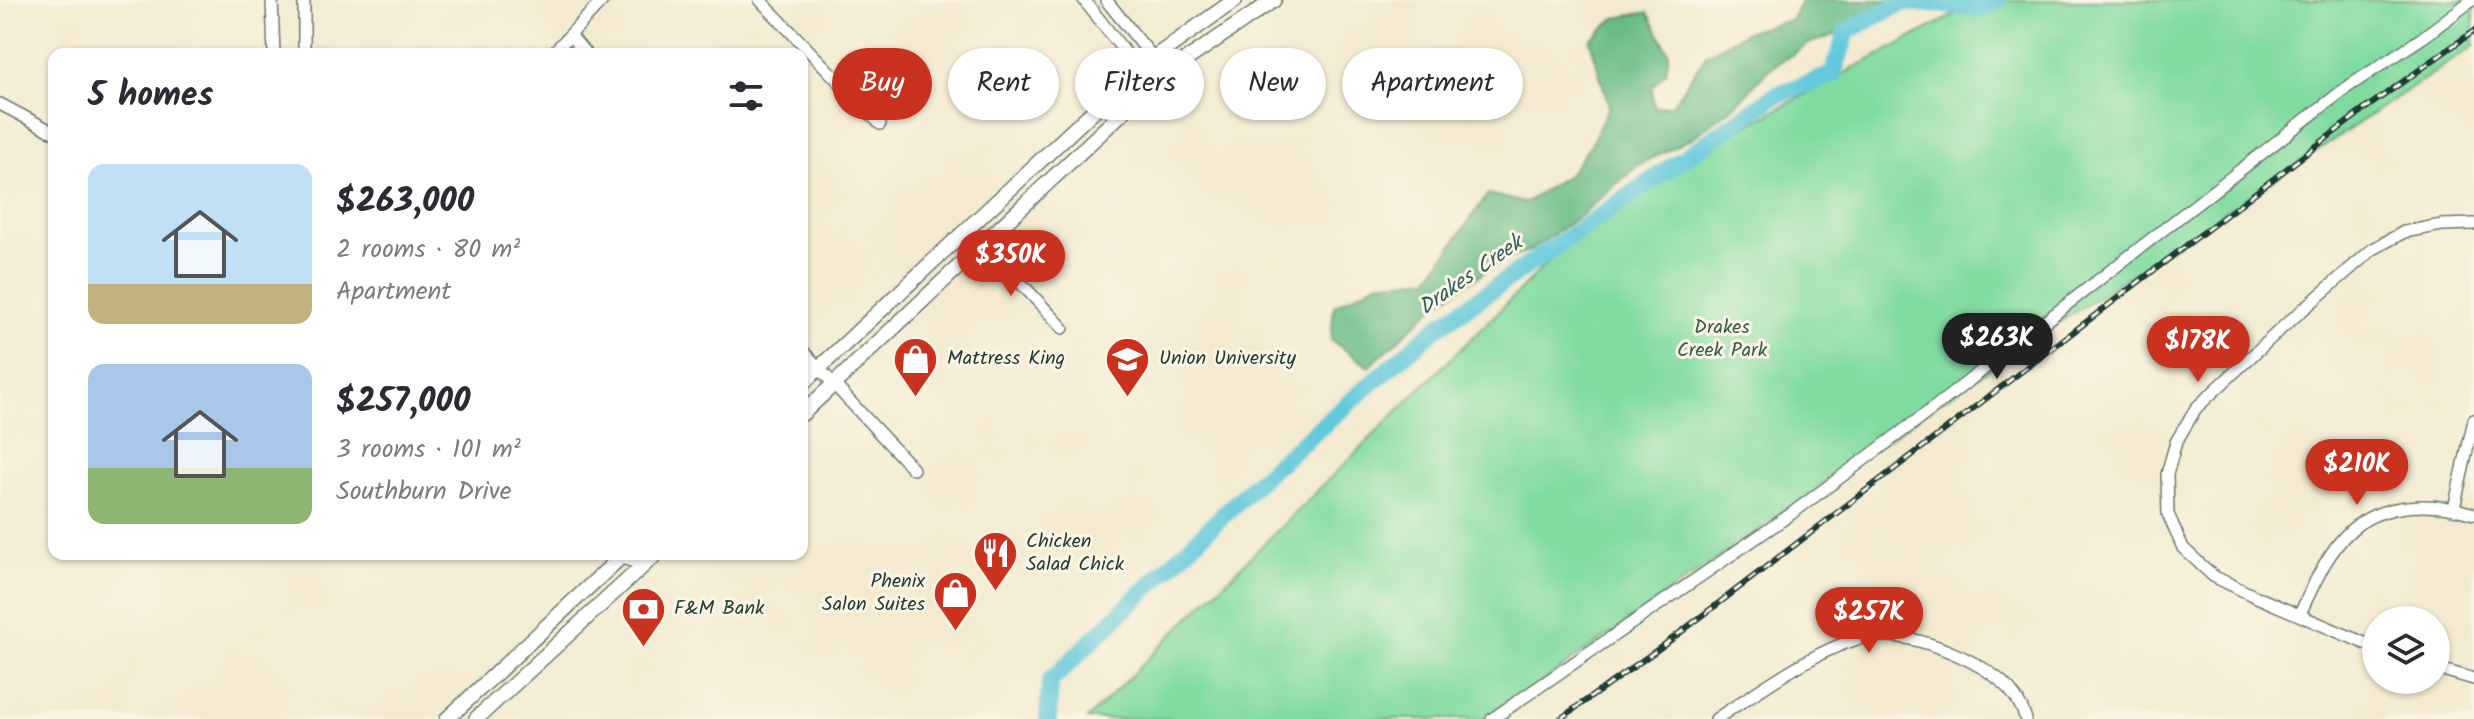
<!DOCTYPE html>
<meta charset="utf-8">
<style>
body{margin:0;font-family:Kalam,sans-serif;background:#f7f7f7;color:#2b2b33;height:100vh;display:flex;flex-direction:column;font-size:30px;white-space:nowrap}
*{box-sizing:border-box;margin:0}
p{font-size:26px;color:#7c7c81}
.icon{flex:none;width:44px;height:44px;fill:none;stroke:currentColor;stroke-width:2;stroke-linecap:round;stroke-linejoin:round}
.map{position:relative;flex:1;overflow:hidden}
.side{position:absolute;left:48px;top:48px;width:760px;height:512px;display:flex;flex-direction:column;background:#fff;border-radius:16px;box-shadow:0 2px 6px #0004}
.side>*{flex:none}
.guide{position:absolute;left:832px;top:48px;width:760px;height:72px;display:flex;gap:16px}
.fabs{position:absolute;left:2362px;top:606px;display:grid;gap:16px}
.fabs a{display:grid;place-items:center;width:88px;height:88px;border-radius:50%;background:#fff;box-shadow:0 2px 6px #0004;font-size:40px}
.price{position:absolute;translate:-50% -68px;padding:0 18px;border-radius:28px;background:#c8321e;color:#fff;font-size:26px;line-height:52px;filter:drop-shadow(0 2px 4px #0008)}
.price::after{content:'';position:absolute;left:50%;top:48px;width:24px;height:18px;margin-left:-12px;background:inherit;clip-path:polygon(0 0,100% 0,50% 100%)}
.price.selected{background:#222;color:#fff}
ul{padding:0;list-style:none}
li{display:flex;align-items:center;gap:24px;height:200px;padding:0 40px}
li span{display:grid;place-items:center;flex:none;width:224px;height:160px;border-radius:16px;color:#555}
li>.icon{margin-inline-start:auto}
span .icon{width:96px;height:96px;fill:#fffc;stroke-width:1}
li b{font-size:34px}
h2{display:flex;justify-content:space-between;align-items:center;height:96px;padding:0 40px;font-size:34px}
.chip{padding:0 28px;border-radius:36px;background:#fff;box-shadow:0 2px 6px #0004;font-size:28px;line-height:72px}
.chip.selected{background:#c8321e;color:#fff}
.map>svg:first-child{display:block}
</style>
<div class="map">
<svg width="2474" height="719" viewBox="0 0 2474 719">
<rect width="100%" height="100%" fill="#fcf5e5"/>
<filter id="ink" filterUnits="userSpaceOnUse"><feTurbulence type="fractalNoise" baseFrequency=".0125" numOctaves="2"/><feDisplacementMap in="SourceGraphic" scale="16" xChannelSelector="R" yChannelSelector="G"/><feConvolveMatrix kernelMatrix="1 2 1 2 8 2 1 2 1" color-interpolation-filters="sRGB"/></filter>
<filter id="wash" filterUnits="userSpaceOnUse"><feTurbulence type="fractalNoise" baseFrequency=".006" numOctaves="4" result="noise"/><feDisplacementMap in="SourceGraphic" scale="32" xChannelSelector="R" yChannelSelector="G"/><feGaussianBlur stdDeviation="1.8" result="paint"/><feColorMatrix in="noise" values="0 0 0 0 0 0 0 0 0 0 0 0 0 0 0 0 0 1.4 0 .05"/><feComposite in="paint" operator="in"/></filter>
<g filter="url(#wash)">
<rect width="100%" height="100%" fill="#f3ead0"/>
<path fill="#80dba1" stroke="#508c6a" stroke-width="2" d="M1982 0H2474V46L1946 398 1489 719H1087L1615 196Z"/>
<path fill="#68bb87" stroke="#447c5e" stroke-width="2" d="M1802 0H1998L1984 8 1904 2 1847 31 1810 43 1769 69 1736 105 1692 138 1637 166 1581 215 1531 250 1498 263 1439 302 1369 367 1331 340 1334 306 1377 283 1429 278 1488 194 1525 203 1569 174 1591 144 1609 106 1590 40 1615 18 1648 12 1669 53 1666 72 1652 87 1654 108 1672 105 1706 55 1746 32 1791 20Z"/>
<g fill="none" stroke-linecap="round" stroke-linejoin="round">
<path stroke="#60c8db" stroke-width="18" d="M1048 719 1050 681 1266 474 1435 329 1776 95 1833 75 1847 31 1904 2 1984 8 1998 0"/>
</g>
</g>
<g filter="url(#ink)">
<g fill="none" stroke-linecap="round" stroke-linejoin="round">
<defs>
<path id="minor" d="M272 0 274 54
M304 0V54
M760 0 880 124
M1084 0 1138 69 1158 79
M1106 0 1154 59 1158 79
M570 35 586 54
M552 54 603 0
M0 104 53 132
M965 231 983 243 1063 328
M802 350 913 469
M2454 508 2474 420
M617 554 621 558 645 565 643 554
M2300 614C2313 586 2327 552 2351 530 2384 501 2435 502 2474 514
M2376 648 2252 595 2213 576 2183 548 2168 514 2167 474 2176 442 2196 408 2284 326 2373 249 2404 232 2442 225 2474 224
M2436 668 2474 679
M1492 719 1791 514 1931 410 2346 88 2422 38 2472 0
M1716 719C1754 694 1823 644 1867 637 1898 632 1934 644 1962 657 1991 671 2016 687 2026 719"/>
<path id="major" d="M802 384 1138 69 1235 0
M802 414 1158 79 1274 0
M447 719 624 554
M476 719 656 554"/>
</defs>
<use href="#minor" stroke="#697a6b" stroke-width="14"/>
<use href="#major" stroke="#697a6b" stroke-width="17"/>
<use href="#minor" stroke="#fff" stroke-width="11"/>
<use href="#major" stroke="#fff" stroke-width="14"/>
<defs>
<path id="rail" d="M1560 719 1664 645 2366 108 2474 31"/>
</defs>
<use href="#rail" stroke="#1f3d34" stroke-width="6"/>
<use href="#rail" stroke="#fcf5e5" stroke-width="3" stroke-dasharray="9" stroke-linecap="butt"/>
</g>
</g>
<defs>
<symbol id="shop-pin" viewBox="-11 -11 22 30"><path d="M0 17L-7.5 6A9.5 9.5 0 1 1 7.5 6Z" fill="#c8321e" stroke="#fcf5e5"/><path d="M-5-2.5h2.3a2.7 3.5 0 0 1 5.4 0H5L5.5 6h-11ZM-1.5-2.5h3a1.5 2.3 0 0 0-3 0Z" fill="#fff"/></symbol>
<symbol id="university-pin" viewBox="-11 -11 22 30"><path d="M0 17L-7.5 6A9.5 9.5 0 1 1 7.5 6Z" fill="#c8321e" stroke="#fcf5e5"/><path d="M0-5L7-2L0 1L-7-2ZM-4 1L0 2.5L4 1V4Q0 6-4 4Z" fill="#fff"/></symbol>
<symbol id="restaurant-pin" viewBox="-11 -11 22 30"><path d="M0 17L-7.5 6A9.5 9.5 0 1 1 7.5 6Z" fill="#c8321e" stroke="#fcf5e5"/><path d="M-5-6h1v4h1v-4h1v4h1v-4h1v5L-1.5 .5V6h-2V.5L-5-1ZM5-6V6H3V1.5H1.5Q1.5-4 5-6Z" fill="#fff"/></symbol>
<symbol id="bank-pin" viewBox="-11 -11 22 30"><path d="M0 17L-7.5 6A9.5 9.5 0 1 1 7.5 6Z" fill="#c8321e" stroke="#fcf5e5"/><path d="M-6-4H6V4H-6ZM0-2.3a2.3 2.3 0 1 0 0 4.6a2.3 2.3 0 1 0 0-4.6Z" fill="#fff"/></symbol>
</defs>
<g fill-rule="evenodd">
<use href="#shop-pin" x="890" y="334" width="51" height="69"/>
<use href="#university-pin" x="1102" y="334" width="51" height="69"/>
<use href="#restaurant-pin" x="970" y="528" width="51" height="69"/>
<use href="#shop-pin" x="930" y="568" width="51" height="69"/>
<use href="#bank-pin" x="618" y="584" width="51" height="69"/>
</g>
<g text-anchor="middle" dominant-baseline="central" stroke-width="6" stroke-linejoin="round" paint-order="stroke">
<g font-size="20" fill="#325d4a" stroke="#fcf5e5">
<text x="1722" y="328">Drakes<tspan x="1722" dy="23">Creek Park</tspan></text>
</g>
<g font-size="20" fill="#1f3d34" stroke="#fcf5e5" text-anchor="start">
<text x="947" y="359">Mattress King</text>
<text x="1159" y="359">Union University</text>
<text x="1026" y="542">Chicken<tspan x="1026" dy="23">Salad Chick</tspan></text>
<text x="925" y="582" text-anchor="end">Phenix<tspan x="925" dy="23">Salon Suites</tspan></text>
<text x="674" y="609">F&amp;M Bank</text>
</g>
<g font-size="22" font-style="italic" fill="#2f605e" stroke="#fcf5e5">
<text transform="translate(1471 276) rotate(-35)">Drakes Creek</text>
</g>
</g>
</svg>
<div class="fabs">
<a><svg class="icon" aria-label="layers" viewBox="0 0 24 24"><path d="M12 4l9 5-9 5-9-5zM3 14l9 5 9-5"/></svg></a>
</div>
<b class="price" style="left:1011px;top:298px">$350K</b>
<b class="price selected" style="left:1997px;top:381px">$263K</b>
<b class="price" style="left:2198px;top:384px">$178K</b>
<b class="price" style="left:2357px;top:507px">$210K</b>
<b class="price" style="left:1869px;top:655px">$257K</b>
<div class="guide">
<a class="chip selected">Buy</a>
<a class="chip">Rent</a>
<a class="chip">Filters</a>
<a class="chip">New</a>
<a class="chip">Apartment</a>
</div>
<section class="side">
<h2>5 homes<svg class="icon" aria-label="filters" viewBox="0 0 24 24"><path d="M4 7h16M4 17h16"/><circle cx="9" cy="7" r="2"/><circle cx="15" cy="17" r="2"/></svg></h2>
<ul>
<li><span style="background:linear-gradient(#bfe0f5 75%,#c2b280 0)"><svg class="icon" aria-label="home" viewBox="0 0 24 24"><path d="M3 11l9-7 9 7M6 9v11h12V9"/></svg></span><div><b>$263,000</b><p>2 rooms · 80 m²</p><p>Apartment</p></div></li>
<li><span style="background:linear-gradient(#a9c7e8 65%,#8fb573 0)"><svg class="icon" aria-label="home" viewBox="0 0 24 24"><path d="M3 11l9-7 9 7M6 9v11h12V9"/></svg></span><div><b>$257,000</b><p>3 rooms · 101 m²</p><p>Southburn Drive</p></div></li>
</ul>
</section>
</div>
